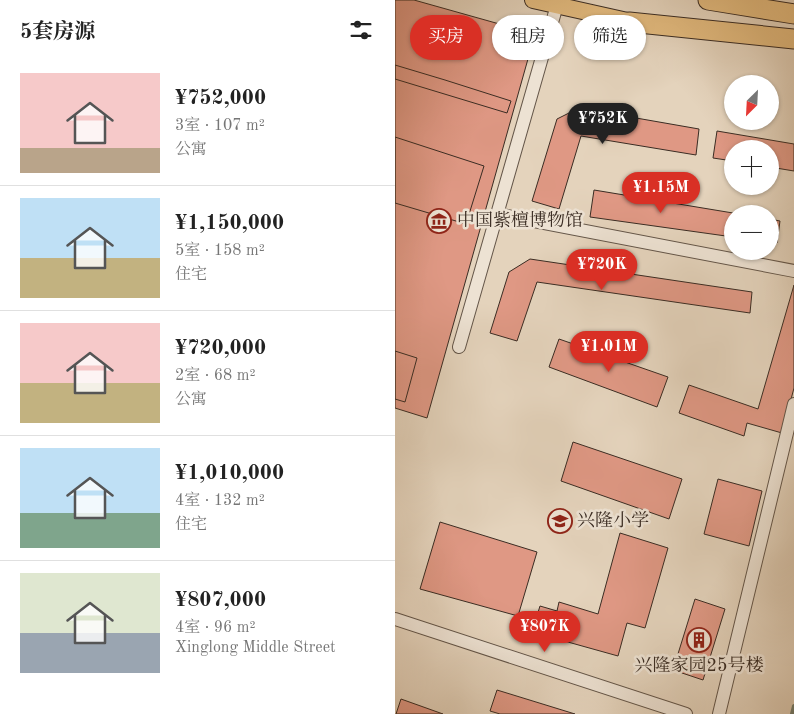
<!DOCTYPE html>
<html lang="zh">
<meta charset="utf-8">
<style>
body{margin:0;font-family:"Old Standard TT","Noto Serif SC",serif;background:#f2f2f2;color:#222;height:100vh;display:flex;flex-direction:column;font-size:19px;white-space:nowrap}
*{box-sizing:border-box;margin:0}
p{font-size:16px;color:#767676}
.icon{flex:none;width:28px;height:28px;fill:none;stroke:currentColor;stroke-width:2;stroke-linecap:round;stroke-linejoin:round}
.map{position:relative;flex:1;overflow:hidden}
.side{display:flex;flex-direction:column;background:#fff;width:395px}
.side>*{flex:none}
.guide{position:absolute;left:15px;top:15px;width:309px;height:45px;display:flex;gap:10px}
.needle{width:32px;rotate:204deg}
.fabs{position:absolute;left:329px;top:75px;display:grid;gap:10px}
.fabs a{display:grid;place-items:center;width:55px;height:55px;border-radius:50%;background:#fff;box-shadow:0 1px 4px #0004;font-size:25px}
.price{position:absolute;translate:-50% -42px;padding:0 11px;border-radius:18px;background:#d93025;color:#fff;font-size:16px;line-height:32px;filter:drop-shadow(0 1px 2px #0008)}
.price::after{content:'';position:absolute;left:50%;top:30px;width:15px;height:11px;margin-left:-8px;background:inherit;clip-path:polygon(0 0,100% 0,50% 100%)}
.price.current{background:#222;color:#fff}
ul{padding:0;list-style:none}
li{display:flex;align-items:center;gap:15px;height:125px;padding:0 20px}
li+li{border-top:1px solid #e0e0e0}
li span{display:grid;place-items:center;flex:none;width:140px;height:100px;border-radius:0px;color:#555}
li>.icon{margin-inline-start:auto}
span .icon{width:60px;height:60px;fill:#fffc;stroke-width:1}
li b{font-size:21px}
h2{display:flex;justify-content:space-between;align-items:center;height:60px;padding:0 20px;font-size:21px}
.tag{padding:0 18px;border-radius:22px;background:#fff;box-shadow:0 1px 4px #0004;font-size:18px;line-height:45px}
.tag.current{background:#d93025;color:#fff}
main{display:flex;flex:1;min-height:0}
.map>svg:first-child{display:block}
</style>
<main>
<section class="side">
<h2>5套房源<svg class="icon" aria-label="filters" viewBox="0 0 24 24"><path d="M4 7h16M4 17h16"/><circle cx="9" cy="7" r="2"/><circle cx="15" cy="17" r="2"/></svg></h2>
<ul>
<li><span style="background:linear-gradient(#f6c9c9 75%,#b9a48a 0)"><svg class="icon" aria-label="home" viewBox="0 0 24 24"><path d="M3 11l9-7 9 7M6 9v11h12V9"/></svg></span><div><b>¥752,000</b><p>3室 · 107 m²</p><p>公寓</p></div></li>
<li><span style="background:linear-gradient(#bfe0f5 60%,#c2b280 0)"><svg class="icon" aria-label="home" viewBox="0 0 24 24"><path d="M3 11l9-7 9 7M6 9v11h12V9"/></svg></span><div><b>¥1,150,000</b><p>5室 · 158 m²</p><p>住宅</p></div></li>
<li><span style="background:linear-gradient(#f6c9c9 60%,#c2b280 0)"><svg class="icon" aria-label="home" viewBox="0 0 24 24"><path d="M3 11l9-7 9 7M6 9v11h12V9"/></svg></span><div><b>¥720,000</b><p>2室 · 68 m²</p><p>公寓</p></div></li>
<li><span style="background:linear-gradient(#bfe0f5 65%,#7fa58c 0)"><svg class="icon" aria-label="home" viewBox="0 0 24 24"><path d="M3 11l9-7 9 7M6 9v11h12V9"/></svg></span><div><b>¥1,010,000</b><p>4室 · 132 m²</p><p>住宅</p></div></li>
<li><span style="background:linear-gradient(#dfe7d0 60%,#9aa5b1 0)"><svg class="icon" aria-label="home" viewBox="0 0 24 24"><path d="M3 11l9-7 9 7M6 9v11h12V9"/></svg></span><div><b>¥807,000</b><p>4室 · 96 m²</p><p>Xinglong Middle Street</p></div></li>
</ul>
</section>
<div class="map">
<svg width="399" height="714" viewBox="0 0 399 714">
<rect width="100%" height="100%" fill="#e4d3bc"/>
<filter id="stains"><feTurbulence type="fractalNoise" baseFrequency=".004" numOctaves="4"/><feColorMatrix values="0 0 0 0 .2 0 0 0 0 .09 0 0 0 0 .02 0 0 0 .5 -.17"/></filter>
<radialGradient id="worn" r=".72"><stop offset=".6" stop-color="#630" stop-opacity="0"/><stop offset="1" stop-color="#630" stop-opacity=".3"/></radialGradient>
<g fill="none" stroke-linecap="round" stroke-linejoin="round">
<path stroke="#728174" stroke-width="4" d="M397 714 399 706"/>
</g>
<path fill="#df9884" stroke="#3a2c23" d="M0 0H19L140 34 32 418 0 408Z
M0 65 50 80 116 101 112 113 0 79Z
M184 108 304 129 301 155 186 136 164 209 137 201 162 119Z
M322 131 399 144V171L375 167V149H338V161L318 158Z
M0 137 89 166 71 224 0 203Z
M199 190 344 214H338V237L195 217Z
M375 219 385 221 382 243 375 242Z
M135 259 357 292 355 313 142 282 122 341 95 333 114 272Z
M399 285V388L387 433 352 423 349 436 284 413 294 385 363 409Z
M164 339 273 377 262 407 154 367Z
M0 351 22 358 10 402 0 399Z
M178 442 287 479 274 519 166 481Z
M323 479 367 491 354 546 309 534Z
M45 522 142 552 123 616 25 589Z
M225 533 273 548 250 628 232 623 223 656 137 632 145 606 162 611 164 602 203 614Z
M300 599 330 609 308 680 278 670Z
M102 690 180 714H105L95 711Z
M6 699 48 714H1Z"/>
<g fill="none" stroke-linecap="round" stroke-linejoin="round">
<defs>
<path id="minor" d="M102 214 399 271
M64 347 162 5
M0 619 291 714
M324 714 399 404"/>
<path id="major" d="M138 0 246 24"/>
<path id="highway" d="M313 0 399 14
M234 22 399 39"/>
</defs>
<use href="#minor" stroke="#645649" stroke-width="14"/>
<use href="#major" stroke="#3a2c23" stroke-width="18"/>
<use href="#highway" stroke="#3a2c23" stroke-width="21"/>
<use href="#minor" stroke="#ede2d3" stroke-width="12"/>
<use href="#major" stroke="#e2ba7e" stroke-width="16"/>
<use href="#highway" stroke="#e2ba7e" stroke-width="19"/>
</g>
<defs>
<symbol id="museum-ring" viewBox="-11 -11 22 22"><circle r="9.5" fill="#ede2d3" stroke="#8f2418" stroke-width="1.5"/><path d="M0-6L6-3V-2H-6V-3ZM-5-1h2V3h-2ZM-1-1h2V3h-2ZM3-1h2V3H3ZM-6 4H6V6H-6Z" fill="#8f2418"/></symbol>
<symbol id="school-ring" viewBox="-11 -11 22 22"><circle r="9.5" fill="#ede2d3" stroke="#8f2418" stroke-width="1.5"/><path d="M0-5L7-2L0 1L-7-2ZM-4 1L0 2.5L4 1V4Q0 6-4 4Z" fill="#8f2418"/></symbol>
<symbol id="building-ring" viewBox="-11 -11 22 22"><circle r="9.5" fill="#ede2d3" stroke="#8f2418" stroke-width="1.5"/><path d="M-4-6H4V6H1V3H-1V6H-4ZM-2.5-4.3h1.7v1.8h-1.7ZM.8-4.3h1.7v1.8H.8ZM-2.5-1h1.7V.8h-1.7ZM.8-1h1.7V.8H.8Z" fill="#8f2418"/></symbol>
</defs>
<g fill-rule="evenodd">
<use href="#museum-ring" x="30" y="207" width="28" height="28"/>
<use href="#school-ring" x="151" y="507" width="28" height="28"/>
<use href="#building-ring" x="290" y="626" width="28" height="28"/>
</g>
<g text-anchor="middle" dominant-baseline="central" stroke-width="5" stroke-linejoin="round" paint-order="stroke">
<g font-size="18" fill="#3a2c23" stroke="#ede2d3" text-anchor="start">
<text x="62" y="221">中国紫檀博物馆</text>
<text x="182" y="521">兴隆小学</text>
<text x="304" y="666" text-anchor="middle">兴隆家园25号楼</text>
</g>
</g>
<rect width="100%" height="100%" filter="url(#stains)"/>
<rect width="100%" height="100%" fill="url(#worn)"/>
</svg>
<div class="fabs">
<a><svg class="needle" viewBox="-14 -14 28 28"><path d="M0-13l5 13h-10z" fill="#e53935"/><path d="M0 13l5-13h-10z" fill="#767676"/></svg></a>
<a>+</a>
<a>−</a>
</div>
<b class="price current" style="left:208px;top:145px">¥752K</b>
<b class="price" style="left:266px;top:214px">¥1.15M</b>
<b class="price" style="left:207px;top:291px">¥720K</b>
<b class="price" style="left:214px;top:373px">¥1.01M</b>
<b class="price" style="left:150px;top:653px">¥807K</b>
<div class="guide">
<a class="tag current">买房</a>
<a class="tag">租房</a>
<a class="tag">筛选</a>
</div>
</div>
</main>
